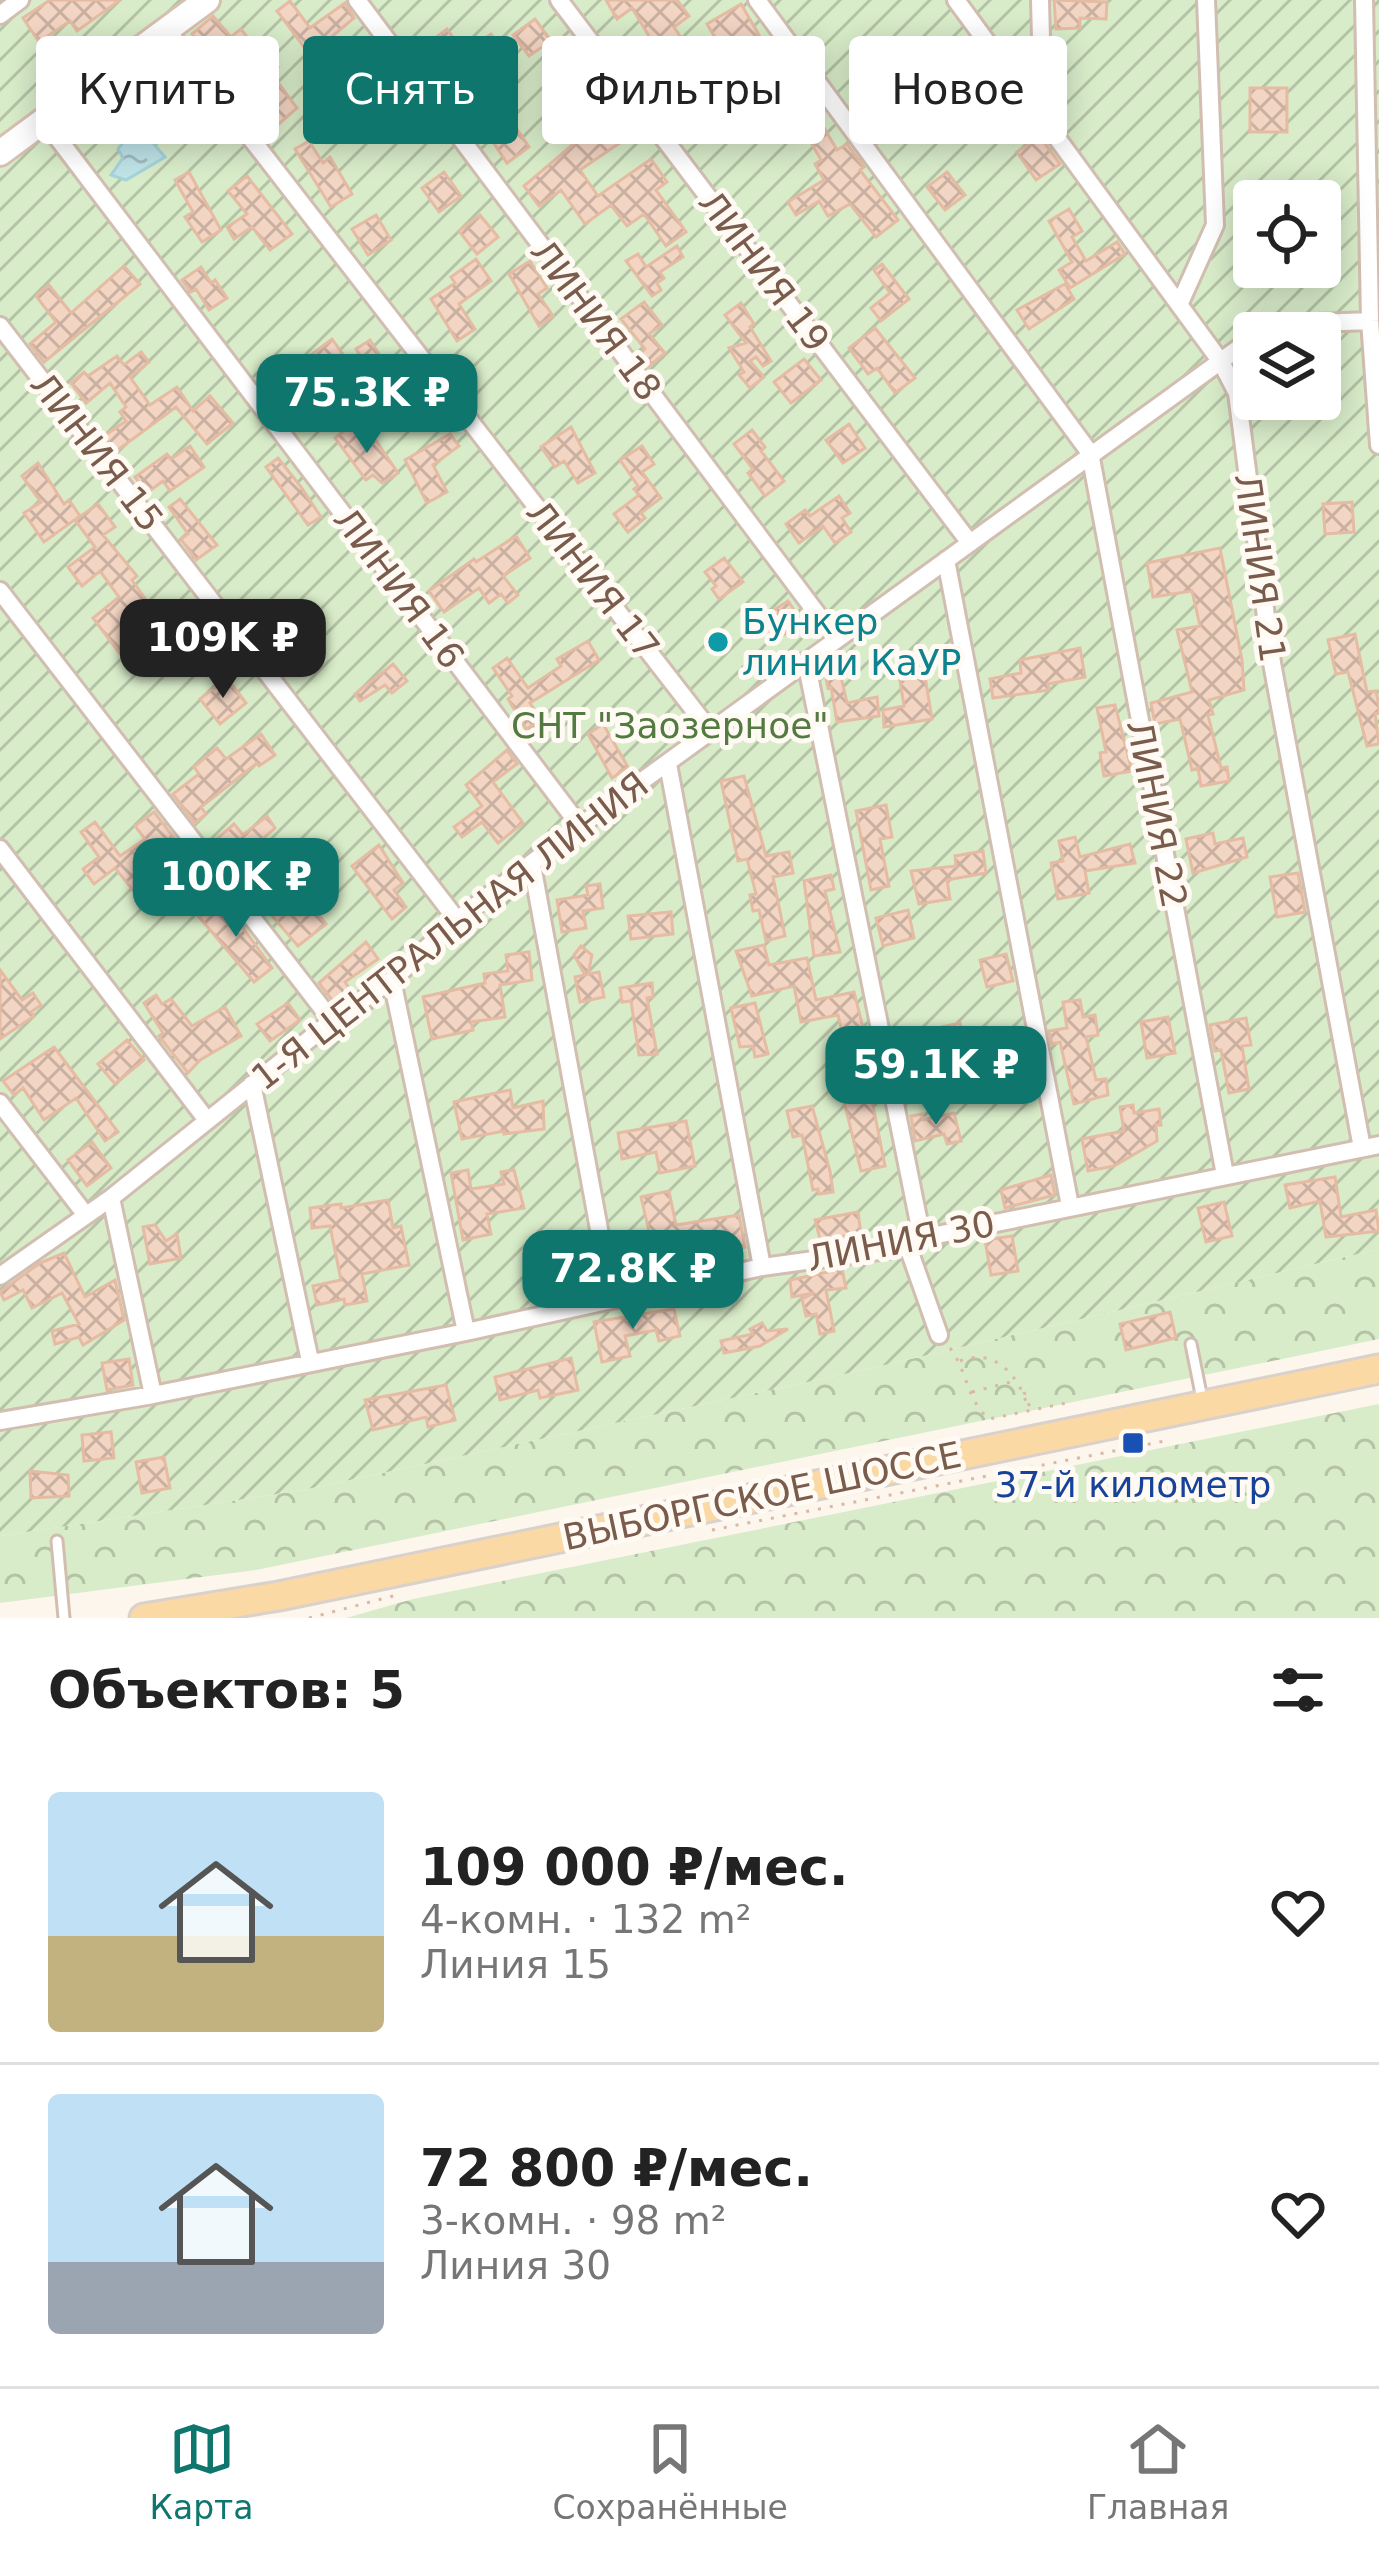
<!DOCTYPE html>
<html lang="ru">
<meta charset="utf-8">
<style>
body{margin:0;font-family:"DejaVu Sans",sans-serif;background:#f6f6f6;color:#222;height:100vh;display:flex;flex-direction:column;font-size:45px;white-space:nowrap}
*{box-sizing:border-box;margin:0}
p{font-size:39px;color:#767676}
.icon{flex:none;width:66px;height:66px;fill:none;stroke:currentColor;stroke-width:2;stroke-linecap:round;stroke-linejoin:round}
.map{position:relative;height:1618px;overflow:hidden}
.side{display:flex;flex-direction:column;background:#fff;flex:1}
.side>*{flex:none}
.hud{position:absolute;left:36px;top:36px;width:1308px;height:108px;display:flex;gap:24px}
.controls{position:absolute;left:1233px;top:180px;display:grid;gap:24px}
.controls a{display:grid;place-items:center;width:108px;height:108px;border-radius:12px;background:#fff;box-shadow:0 6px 30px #0003;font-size:60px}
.price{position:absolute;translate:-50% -102px;padding:0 27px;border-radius:24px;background:#0f766e;color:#fff;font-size:39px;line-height:78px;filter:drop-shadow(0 3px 6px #0008)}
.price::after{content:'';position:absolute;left:50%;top:72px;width:36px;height:27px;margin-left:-18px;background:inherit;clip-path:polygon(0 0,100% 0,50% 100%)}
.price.selected{background:#222;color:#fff}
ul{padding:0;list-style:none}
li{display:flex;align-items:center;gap:36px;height:300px;padding:0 48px}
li+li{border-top:3px solid #e0e0e0}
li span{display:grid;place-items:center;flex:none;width:336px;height:240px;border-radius:12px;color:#555}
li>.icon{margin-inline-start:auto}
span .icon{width:144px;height:144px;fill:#fffc;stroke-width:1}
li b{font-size:51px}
h2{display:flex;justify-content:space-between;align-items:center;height:144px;padding:0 48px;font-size:51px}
.pill{padding:0 42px;border-radius:12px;background:#fff;box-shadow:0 6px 30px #0003;font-size:42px;line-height:108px}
.pill.selected{background:#0f766e;color:#fff}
.tabs{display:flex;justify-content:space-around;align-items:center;height:168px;border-top:3px solid #e0e0e0;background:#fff;font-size:33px;color:#767676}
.tabs a{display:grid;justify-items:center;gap:6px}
.tabs .selected{color:#0f766e}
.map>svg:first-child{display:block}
</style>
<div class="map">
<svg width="1379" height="1618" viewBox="0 0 1379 1618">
<defs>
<pattern id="forest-crowns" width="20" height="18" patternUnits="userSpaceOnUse" patternTransform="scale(3)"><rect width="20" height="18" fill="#d8ecc9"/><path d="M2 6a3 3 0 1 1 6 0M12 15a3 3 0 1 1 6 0" fill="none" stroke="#b4c2a5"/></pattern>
<pattern id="garden-furrows" width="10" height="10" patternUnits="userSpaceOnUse" patternTransform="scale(3)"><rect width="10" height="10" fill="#d8ecc9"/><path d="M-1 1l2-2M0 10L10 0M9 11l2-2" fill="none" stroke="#b4c2a5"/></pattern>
<pattern id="water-ripples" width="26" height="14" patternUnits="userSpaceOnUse" patternTransform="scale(3)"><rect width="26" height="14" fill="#bfe3e8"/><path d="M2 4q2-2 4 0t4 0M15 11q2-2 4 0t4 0" fill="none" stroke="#a0bbbe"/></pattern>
<pattern id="building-cross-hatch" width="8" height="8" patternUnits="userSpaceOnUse" patternTransform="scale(3)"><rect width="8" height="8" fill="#f3d5c3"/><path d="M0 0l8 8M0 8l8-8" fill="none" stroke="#cab0a1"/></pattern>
</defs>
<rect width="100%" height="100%" fill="#fdf6ec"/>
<path fill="url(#forest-crowns)" d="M1379 1249V1339L256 1570 0 1603V1536L303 1490 868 1369Z
M1379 1404V1618H346L413 1599Z"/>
<path fill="url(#garden-furrows)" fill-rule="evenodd" d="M0 0H1379V1249L868 1369 303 1490 0 1536ZM1254 201H1320V267H1254ZM1254 333H1320V399H1254Z"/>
<path fill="url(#water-ripples)" stroke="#a5d3da" stroke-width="3" d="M199 110 220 119 218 124 183 140 179 125 166 127 159 124 154 127 153 143 165 157 126 180 111 175 123 158 118 149C130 133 146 111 168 112 182 114 186 116 199 110Z"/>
<path fill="url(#building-cross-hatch)" stroke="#e6bba3" stroke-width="3" d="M50 0H120L77 31 70 21 39 42 23 18Z
M606 0H677L689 16 674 27 702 69 678 84 632 8 617 19Z
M1054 0 1107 2 1106 19 1080 18V28L1056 29Z
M290 1 310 28 345 3 354 18 310 55 277 11Z
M741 4 759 35 725 54 707 24Z
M213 16 231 37 241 29 265 62 271 58 278 67 271 73 297 108 265 136 232 90 239 84 212 47 207 51 192 34Z
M535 19 551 41 529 56 513 35Z
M447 29 464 53 491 34 501 49 469 71 503 123 510 119 529 147 507 163 475 115 469 119 440 73 446 69 428 43Z
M963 60 985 95 1001 84 1021 110 990 131 944 71Z
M388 65 409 96 375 118 363 102 375 94 366 80Z
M792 69 807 89 775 107 779 112 755 126 743 105 774 87 770 80Z
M605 82 614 94 607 98 633 134 580 170 598 196 651 159 667 182 656 190 686 232 666 246 644 214 627 226 611 205 585 224 561 190 539 206 524 186 577 141 548 99 569 84 580 98Z
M1250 88H1287V132H1250Z
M816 114 837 150 847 144 864 167 860 170 898 220 876 237 850 204 828 216 819 201 796 215 788 202 824 180 815 164 821 160 800 123Z
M1040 137 1060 164 1036 180 1017 152Z
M309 141 323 163 330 157 352 194 331 207 295 149Z
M189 172 221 230 202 242 185 217 193 212 175 180Z
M444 172 461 196 439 212 422 188Z
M947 172 965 195 945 210 927 187Z
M247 176 292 234 270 250 252 227 234 239 227 227 247 214 228 191Z
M1069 209 1082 231 1072 237 1086 261 1117 242 1125 254 1070 288 1059 270 1072 262 1049 221Z
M376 215 391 240 368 255 352 229Z
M480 215 498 237 477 254 459 231Z
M677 246 683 257 660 272 664 278 657 283 661 290 652 296 626 261 638 254 646 267Z
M476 259 491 281 459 304 475 329 457 341 431 299 455 283 451 277Z
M530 261 547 288 538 294 553 316 539 326 509 274Z
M882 264 909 299 881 321 871 308 890 293 874 270Z
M124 266 140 284 44 362 30 344 56 322 36 296 49 285 71 313Z
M201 267 211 283 215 280 227 298 209 310 196 289 191 292 182 280Z
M1065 284 1074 299 1029 329 1017 310Z
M644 302 662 325 649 334 665 353 648 367 639 355 645 349 621 319Z
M741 303 754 324 750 327 771 361 763 366 756 357 750 361 764 377 750 388 739 375 744 372 729 348 746 343 725 315Z
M875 328 915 378 895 393 877 368 868 374 849 348Z
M332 339 344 356 285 399 273 383Z
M370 340 386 365 395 360 405 377 414 372 420 383 382 406 378 398 359 413 346 395 372 375 356 349Z
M141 352 149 362 130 377 150 405 177 387 193 411 210 396 233 423 207 444 176 407 115 452 104 436 126 421 120 412 126 407 110 383 86 403 71 383 84 372 88 376 117 356 124 365Z
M804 359 821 380 791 403 774 382Z
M849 424 865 448 843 463 826 440Z
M350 426 363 443 373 436 398 473 382 483 373 475 366 480 335 438Z
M571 427 595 473 578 483 564 461 555 467 541 447Z
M752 430 765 447 761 451 784 481 765 496 748 473 753 469 734 444Z
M450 434 459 446 433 465 447 492 427 503 405 460Z
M190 446 204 467 170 491 163 481 147 493 135 477 167 454 171 459Z
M642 446 654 464 642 472 661 498 641 513 645 518 628 532 614 514 639 495 634 489 638 486 620 460Z
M278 458 301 487 321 517 308 525 266 467Z
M38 463 64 504 69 500 80 516 44 542 24 513 41 502 22 476Z
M839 496 850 513 842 518 851 532 835 543 823 526 799 543 786 524 805 510 810 516Z
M180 499 217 545 196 560 181 539 188 534 169 507Z
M1352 502 1354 532 1325 534 1323 504Z
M98 504 115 527 103 535 137 576 132 580 153 610 130 626 142 644 123 658 93 618 119 597 100 571 82 586 68 567 95 547 75 520Z
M516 536 530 558 503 576 518 595 508 603 501 594 489 603 479 588 444 612 429 591 474 559 476 562Z
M1220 548 1242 660 1244 690 1209 700 1213 714 1208 715 1221 768 1227 767 1229 781 1201 786 1198 768 1192 770 1180 719 1155 724 1151 703 1192 692 1177 630 1200 626 1192 591 1153 597 1147 563Z
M724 558 743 582 719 599 712 589 716 586 705 572Z
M788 601 803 623 771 643 757 621Z
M1355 634 1367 692 1376 691 1379 707V713L1375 714 1379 744 1367 746 1348 672 1336 674 1328 640Z
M588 641 599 660 530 703 541 720 526 729 508 699 512 696 493 668 507 658 528 688 561 666 557 659Z
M1080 648 1085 677 1048 684 1049 690 993 698 990 679 1021 673 1020 660Z
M837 659 847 703 877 697 879 716 837 722 831 687 828 688 825 674 829 673 827 663Z
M393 664 407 681 392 693 385 685 360 701 355 694Z
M923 664 932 719 884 727 883 710 904 706 898 668Z
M227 678 246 703 220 724 200 699Z
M1115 705 1132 771 1104 776 1100 753 1106 752 1097 708Z
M603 724 628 767 612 778 588 734Z
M261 734 275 755 259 766 257 763 201 807 206 814 195 823 173 794 199 774 194 767 217 748 226 759Z
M507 750 517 764 493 782 523 823 498 843 482 822 462 837 454 827 482 806 466 785Z
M744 776 766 856 789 852 793 873 773 877 785 936 766 941 759 910 753 911 750 895 756 894 747 859 738 861 721 781Z
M886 805 892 837 880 839 889 886 871 890 856 811Z
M154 812 185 852 163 866 151 850 134 862 150 886 137 895 115 868 94 884 83 869 99 857 81 832 95 822 120 856 145 839 135 826Z
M267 816 275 828 232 866 213 842 234 824 243 835Z
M1213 833 1215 844 1243 838 1247 857 1193 873 1186 839Z
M1075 837 1080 857 1130 844 1135 863 1085 871 1089 893 1058 899 1051 863 1063 861 1059 841Z
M379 845 403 883 394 890 406 907 392 919 352 866Z
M983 851 986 873 947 880 950 899 919 904 911 871 956 866 955 856Z
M1298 873 1305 912 1277 917 1270 877Z
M831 875 834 889 825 891 840 952 814 956 804 881Z
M264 877 286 906 302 893 326 924 298 946 249 889Z
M600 884 603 908 583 911 586 928 562 932 557 900 588 895 586 886Z
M223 900 272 968 254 982 199 917Z
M908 910 914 938 883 946 876 918Z
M671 912 673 934 631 939 628 916Z
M366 942 378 959 345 982 352 992 335 1004 319 983Z
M764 945 769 965 807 958 816 1000 854 992 876 1079 868 1080 885 1166 861 1171 843 1097 857 1094 838 1015 801 1022 794 986 752 996 736 951Z
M581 946 592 955 588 974 599 972 604 997 580 1002 575 977 585 975 574 955Z
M529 952 532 980 500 985 505 1017 471 1022 473 1030 432 1039 423 997 485 983 484 974 508 971 506 955Z
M1006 954 1013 981 987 987 980 960Z
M0 970 22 1000 33 993 41 1005 31 1012 34 1016 0 1039Z
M652 983 653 997 647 998 657 1054 639 1055 631 1001 622 1002 620 988Z
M156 995 162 1004 171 999 192 1026 225 1007 241 1036 200 1060 188 1073 159 1036 163 1033 144 1003Z
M1080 1000 1083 1017 1095 1015 1098 1035 1086 1037 1096 1080 1106 1079 1108 1095 1074 1104 1060 1042 1052 1044 1049 1031 1067 1028 1063 1002Z
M288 1003 300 1020 270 1041 257 1024Z
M755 1003 768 1054 755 1057 753 1046 740 1047 731 1008Z
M1168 1017 1175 1053 1147 1058 1141 1022Z
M1246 1018 1251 1045 1242 1046 1249 1089 1229 1093 1221 1050 1215 1051 1210 1025Z
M960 1023 971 1069 915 1087 909 1063 948 1054 942 1027Z
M127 1040 144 1060 115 1084 98 1064Z
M54 1047 118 1132 105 1141 76 1098 44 1120 23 1088 14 1095 3 1081Z
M510 1090 513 1108 543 1101 544 1129 504 1134V1131L462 1139 454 1102Z
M1133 1105 1134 1113 1159 1109 1161 1125H1156L1157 1141 1114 1166 1088 1171 1082 1139 1124 1131 1120 1107Z
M812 1106 830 1171 833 1192 819 1194 818 1189 813 1190 802 1135 793 1137 787 1111Z
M954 1113 961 1141 947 1144 944 1134 915 1141 911 1116 922 1114 923 1120Z
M686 1121 695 1166 660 1173 656 1152 622 1159 618 1133Z
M92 1142 111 1168 87 1186 68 1160Z
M468 1170 471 1189 504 1184 501 1172 514 1170 524 1208 487 1214 491 1234 463 1240 451 1173Z
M1051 1175 1055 1195 1005 1208 1001 1190Z
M1335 1177 1341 1217 1376 1210 1379 1231 1326 1237 1320 1201 1290 1208 1285 1185Z
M669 1191 676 1225 739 1215 745 1247 703 1257 705 1266 690 1270 665 1274 661 1257 628 1265 624 1246 651 1240 641 1197Z
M388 1200 393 1228 401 1226 409 1265 362 1274 367 1301 345 1305 344 1299 317 1305 313 1286 341 1280 330 1226 312 1228 310 1208 341 1204V1208Z
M1224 1202 1232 1236 1206 1242 1198 1208Z
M858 1212 861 1234 820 1239 815 1220Z
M155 1225 166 1241 177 1234 181 1258 150 1264 143 1227Z
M1012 1236 1018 1271 991 1275 985 1240Z
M64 1253 85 1297 115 1280 124 1320 83 1345 79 1337 55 1344 52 1331 79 1324 62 1293 32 1308 23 1290 4 1300 0 1292 40 1263Z
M842 1269 846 1288 826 1290 834 1331 820 1334 816 1314 806 1316 802 1299 814 1293 792 1297 790 1280Z
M674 1309 680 1336 659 1341 656 1330 625 1336 630 1356 602 1362 594 1322Z
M1170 1312 1176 1338 1126 1350 1120 1324Z
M762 1323 767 1331 788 1329 760 1346 724 1353 721 1341 753 1334 750 1329Z
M571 1358 578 1390 540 1398 538 1390 500 1400 495 1377Z
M129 1359 133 1385 107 1390 102 1363Z
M446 1385 455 1420 428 1427 426 1417 373 1430 365 1400Z
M111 1432 114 1458 84 1461 82 1435Z
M164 1457 170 1488 142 1493 136 1462Z
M30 1471 68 1475 69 1496 31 1498Z"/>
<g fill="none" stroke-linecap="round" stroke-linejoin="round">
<defs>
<path id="lane" d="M1191 1344 1203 1404
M57 1541 64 1618"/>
<path id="street" d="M357 0 836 639
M559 0 970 543
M757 0 1090 453 1225 1175
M956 0 1221 362 1237 393 1272 663 1362 1148
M1040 0 1043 115
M1364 0 1370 321 1379 445
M0 15 20 0
M167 30 711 732
M44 120 580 826
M1179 305 1215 225 1206 0
M0 326 457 920
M1261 333 1291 324 1370 321
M946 560 1070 1206
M0 591 332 1021
M806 661 922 1238
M668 764 762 1267
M0 849 206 1119
M532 865 612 1300
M392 980 466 1332
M252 1084 310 1361
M0 1103 85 1214
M111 1198 153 1395
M908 1247 939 1335
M0 1276 111 1198 332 1021 392 980 457 920 580 826 1254 337
M0 1421 153 1395 466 1332 762 1267 908 1247 922 1238 1379 1145"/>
<path id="secondary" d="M0 153 207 0"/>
<path id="primary" d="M144 1618 279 1596 1379 1369"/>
</defs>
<use href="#lane" stroke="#d1beb0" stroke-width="15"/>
<use href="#street" stroke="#d1beb0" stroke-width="22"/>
<use href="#secondary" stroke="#d6c0b0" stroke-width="30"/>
<use href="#primary" stroke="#dad1cd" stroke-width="33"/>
<path stroke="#d9b8a5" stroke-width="3" stroke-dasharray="3 9" stroke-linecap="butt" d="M950 1348C967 1370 967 1401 989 1419L1071 1402
M960 1361C995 1347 1020 1376 1028 1409
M972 1392 1015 1381
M1024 1392 1031 1410
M712 1530 1170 1440
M309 1618 397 1595"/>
<use href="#lane" stroke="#fff" stroke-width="9"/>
<use href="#street" stroke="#fff" stroke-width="16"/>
<use href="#secondary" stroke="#fff" stroke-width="24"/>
<use href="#primary" stroke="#fbd9a5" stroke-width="27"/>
</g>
<circle fill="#0f9aa8" stroke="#fffaf3" stroke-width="4.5" cx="718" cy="642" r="12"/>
<rect fill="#1a4fb4" stroke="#fffaf3" stroke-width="4.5" x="1121" y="1431" width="24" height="24" rx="6"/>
<g text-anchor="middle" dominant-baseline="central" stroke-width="10" stroke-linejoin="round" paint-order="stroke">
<g font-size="36" fill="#7a5c4d" stroke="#fffaf3">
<text transform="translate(764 271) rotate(53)">ЛИНИЯ 19</text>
<text transform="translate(596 320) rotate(53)">ЛИНИЯ 18</text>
<text transform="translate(97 452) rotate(52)">ЛИНИЯ 15</text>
<text transform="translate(1260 568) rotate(82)">ЛИНИЯ 21</text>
<text transform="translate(593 580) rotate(52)">ЛИНИЯ 17</text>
<text transform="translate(399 588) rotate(53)">ЛИНИЯ 16</text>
<text transform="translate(1157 814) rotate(79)">ЛИНИЯ 22</text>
<text transform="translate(450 931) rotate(-38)">1-Я ЦЕНТРАЛЬНАЯ ЛИНИЯ</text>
<text transform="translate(901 1241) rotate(-11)">ЛИНИЯ 30</text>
<text transform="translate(762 1496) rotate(-12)">ВЫБОРГСКОЕ ШОССЕ</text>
</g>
<g font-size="36" fill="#0d838f" stroke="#fffaf3" text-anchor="start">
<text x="742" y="621">Бункер<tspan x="742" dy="41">линии КаУР</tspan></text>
</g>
<g font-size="36" fill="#537a41" stroke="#fffaf3">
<text x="670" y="725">СНТ "Заозерное"</text>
</g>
<g font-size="36" fill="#164399" stroke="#fffaf3">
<text x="1133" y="1484">37-й километр</text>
</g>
</g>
</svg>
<div class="controls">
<a><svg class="icon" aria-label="locate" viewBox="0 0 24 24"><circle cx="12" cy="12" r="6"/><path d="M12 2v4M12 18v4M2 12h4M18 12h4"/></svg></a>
<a><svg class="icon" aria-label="layers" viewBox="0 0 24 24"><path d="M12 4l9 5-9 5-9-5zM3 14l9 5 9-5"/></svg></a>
</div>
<b class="price" style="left:367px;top:456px">75.3K ₽</b>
<b class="price selected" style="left:223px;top:701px">109K ₽</b>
<b class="price" style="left:236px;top:940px">100K ₽</b>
<b class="price" style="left:936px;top:1128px">59.1K ₽</b>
<b class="price" style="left:633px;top:1332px">72.8K ₽</b>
<div class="hud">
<a class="pill">Купить</a>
<a class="pill selected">Снять</a>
<a class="pill">Фильтры</a>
<a class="pill">Новое</a>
</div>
</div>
<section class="side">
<h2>Объектов: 5<svg class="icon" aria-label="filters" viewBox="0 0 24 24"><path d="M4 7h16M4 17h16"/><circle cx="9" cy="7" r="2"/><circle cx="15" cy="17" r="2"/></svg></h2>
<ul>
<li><span style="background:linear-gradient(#bfe0f5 60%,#c2b280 0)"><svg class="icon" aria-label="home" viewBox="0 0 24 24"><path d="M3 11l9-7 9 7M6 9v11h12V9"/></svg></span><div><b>109 000 ₽/мес.</b><p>4-комн. · 132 m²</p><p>Линия 15</p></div><svg class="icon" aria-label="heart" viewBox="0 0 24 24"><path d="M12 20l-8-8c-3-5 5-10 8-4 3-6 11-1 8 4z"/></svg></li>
<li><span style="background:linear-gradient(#bfe0f5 70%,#9aa5b1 0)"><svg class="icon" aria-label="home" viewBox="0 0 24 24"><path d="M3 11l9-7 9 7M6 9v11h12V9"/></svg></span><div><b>72 800 ₽/мес.</b><p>3-комн. · 98 m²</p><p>Линия 30</p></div><svg class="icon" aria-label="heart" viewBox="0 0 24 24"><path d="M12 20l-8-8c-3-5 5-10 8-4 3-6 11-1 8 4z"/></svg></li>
</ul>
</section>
<nav class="tabs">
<a class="selected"><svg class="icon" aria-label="map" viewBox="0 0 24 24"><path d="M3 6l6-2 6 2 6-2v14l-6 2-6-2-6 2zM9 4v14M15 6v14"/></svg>Карта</a>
<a><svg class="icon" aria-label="saved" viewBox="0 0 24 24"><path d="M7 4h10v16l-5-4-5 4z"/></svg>Сохранённые</a>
<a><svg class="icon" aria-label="home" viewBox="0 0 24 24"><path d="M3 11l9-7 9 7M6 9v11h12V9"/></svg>Главная</a>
</nav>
